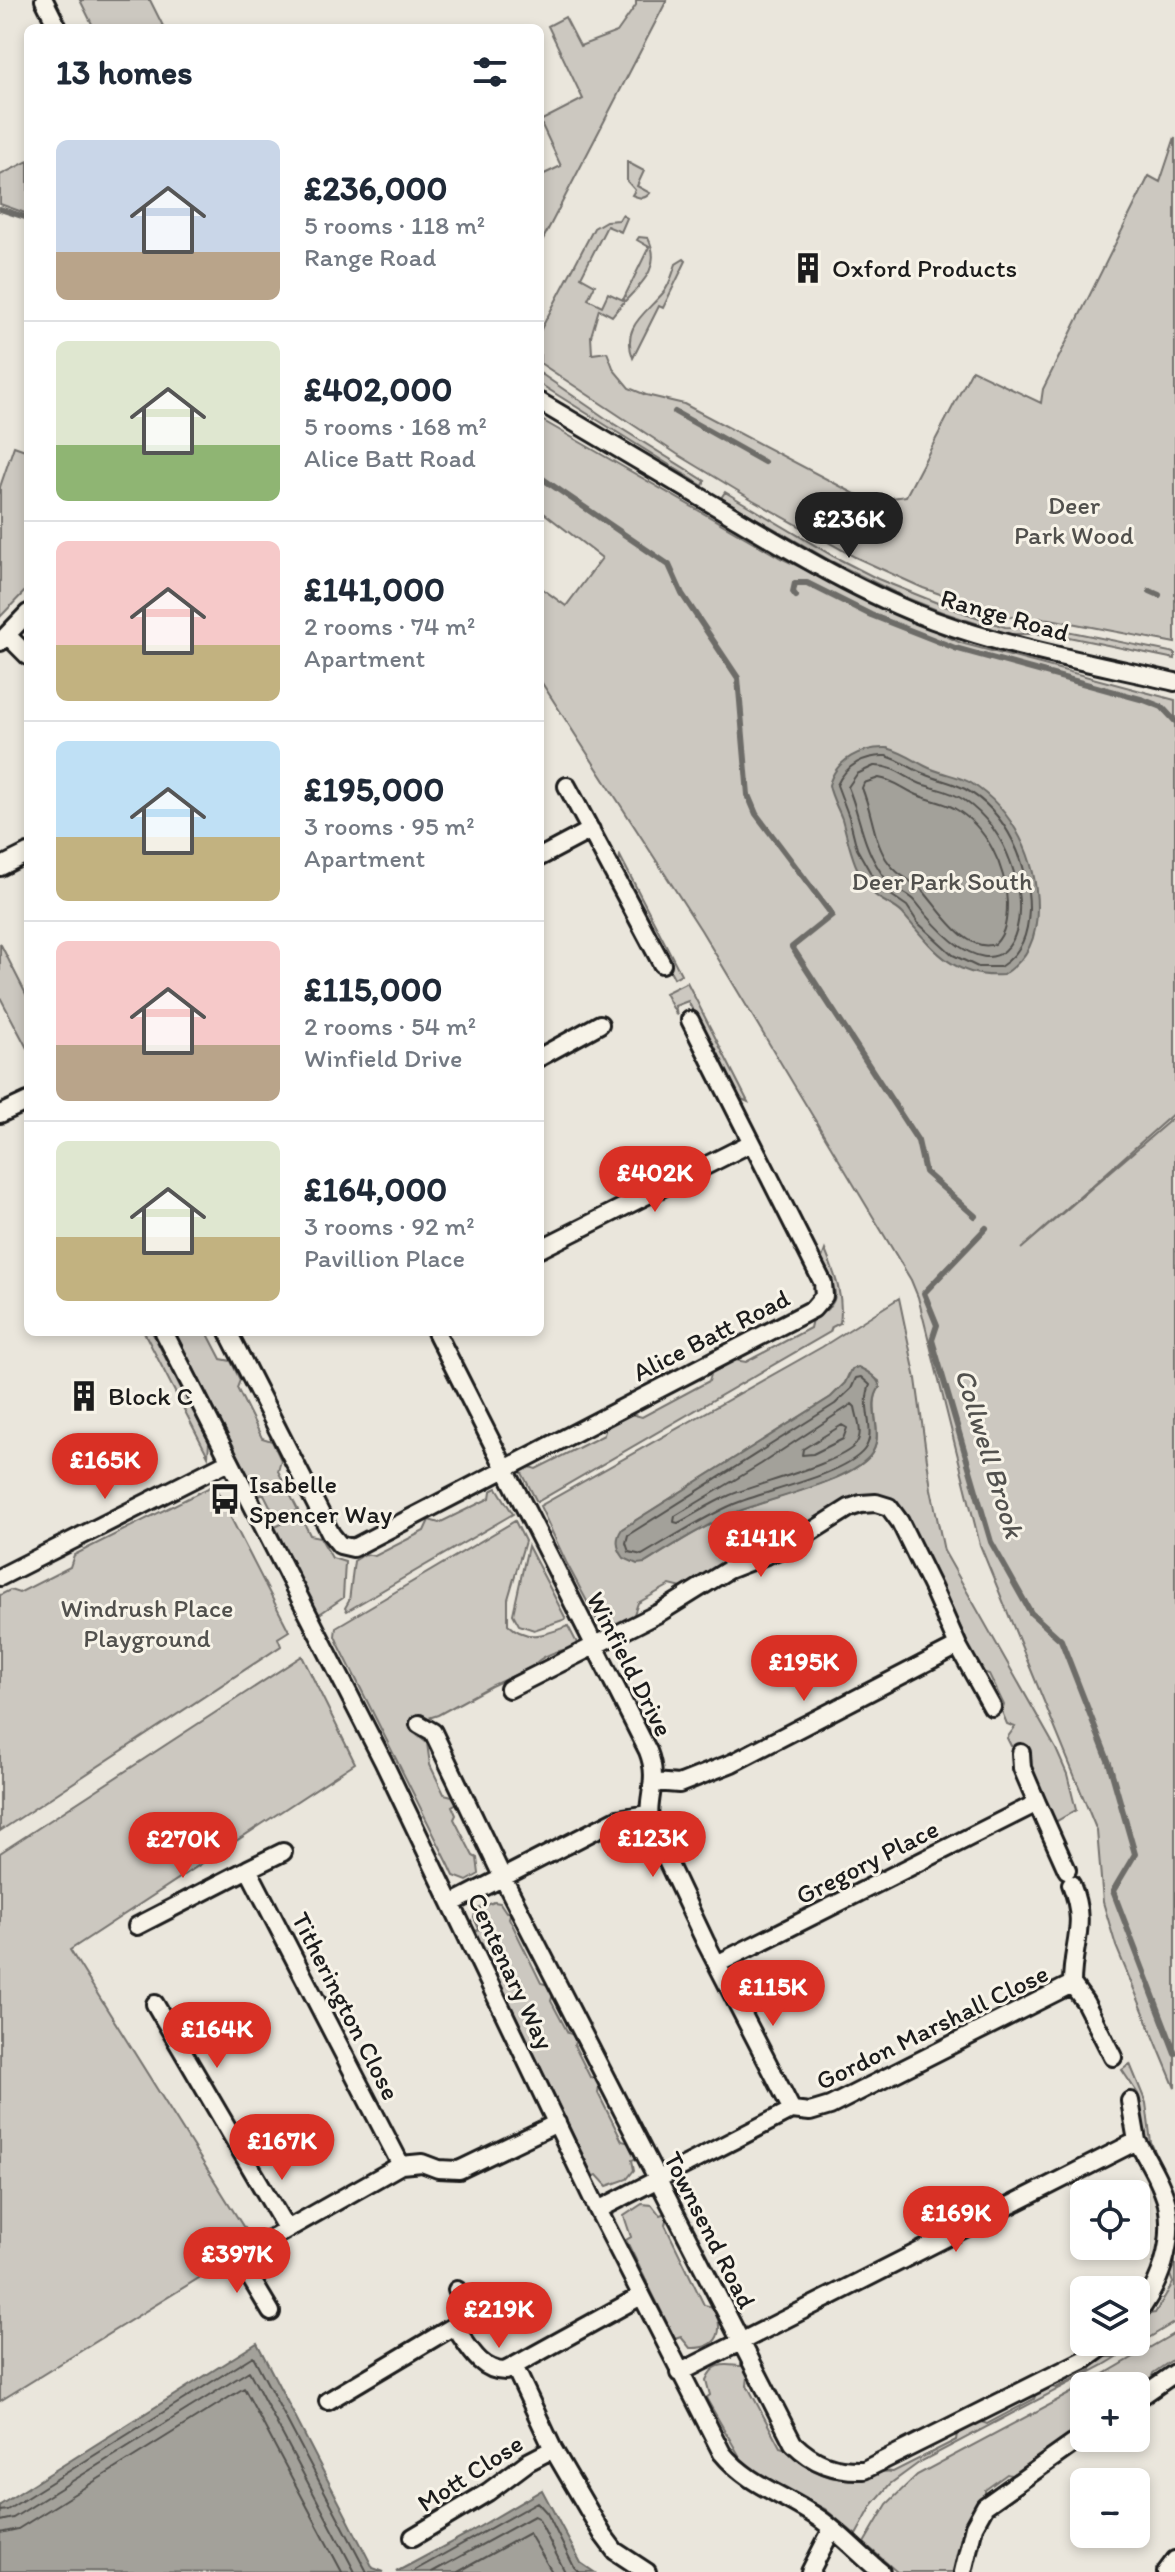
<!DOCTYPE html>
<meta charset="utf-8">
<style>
body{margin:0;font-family:Itim,sans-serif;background:#f6f6f7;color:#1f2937;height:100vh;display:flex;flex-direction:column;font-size:30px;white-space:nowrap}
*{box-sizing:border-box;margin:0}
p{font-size:26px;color:#747a83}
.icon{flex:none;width:44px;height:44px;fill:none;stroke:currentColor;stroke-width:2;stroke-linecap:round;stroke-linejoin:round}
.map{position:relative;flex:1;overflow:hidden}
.drawer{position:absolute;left:24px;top:24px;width:520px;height:1312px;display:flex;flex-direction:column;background:#fff;border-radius:12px;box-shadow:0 4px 12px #0003}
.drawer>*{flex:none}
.tools{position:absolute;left:1070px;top:2180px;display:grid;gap:16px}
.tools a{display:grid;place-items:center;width:80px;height:80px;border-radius:12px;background:#fff;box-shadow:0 4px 12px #0003;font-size:40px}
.price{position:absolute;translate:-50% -68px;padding:0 18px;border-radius:28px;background:#d93025;color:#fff;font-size:26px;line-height:52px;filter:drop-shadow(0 2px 4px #0008)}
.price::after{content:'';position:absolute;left:50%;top:48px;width:24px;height:18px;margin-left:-12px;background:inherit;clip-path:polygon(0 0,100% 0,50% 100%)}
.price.on{background:#222;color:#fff}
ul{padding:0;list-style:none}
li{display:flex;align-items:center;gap:24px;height:200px;padding:0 32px}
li+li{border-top:2px solid #e0e1e3}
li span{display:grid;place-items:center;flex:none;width:224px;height:160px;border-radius:12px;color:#555}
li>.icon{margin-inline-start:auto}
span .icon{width:96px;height:96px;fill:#fffc;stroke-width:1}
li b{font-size:34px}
h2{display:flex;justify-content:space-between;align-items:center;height:96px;padding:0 32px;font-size:34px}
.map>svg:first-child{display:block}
</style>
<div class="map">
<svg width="1175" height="2572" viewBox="0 0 1175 2572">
<rect width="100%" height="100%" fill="#eae6dc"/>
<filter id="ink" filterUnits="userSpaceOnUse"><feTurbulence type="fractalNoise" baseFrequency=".0125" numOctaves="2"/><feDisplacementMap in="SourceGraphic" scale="16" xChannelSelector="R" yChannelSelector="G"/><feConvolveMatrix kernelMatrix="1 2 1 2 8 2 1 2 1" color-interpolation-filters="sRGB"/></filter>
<g filter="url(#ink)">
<path fill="#ccc8c0" stroke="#74726e" stroke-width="2" fill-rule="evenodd" d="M80 0H150L164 28H94Z
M636 0H667L540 245V176L561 166 540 121 583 99 548 26 565 17 580 46 617 32 636 5Z
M1175 137V643L1050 619 1002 616 923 588 855 557 753 500 677 454 540 363V331L594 228 606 221 619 220 622 215 627 218 621 232 607 226 581 277 595 285 588 299 602 306 608 293 623 300 649 247 637 240 639 237 648 238C666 273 630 291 612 316L599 309 591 336 592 354 607 352 614 370 629 388 646 395 684 404 855 494 876 500 906 496 972 370 1041 403 1043 389 1149 176 1160 182Z
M28 161V214L0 204V175Z
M627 162 644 171 637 186 650 193C644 200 640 198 632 195L635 190 627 181Z
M684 259 686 261 663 308 659 306 633 358C621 327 645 314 663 293 670 285 672 275 676 264Z
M540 373 614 424 705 481 703 486 540 384Z
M540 419 781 558 961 643 1175 700V1112L1021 1249 1175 1116V2088L1116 1946 1103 1902 1097 1831 980 1545 918 1297 911 1280 701 930 540 680V587L566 606 602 558 540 510Z
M14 446 28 451V588L0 617V487Z
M725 492 833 556 878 579 945 606 1005 627 1052 628 1175 653V659L1054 634H1009L942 612 902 596 831 561 721 498Z
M620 856 681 974 674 978 618 867Z
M0 943 28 998V1050L0 997Z
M687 982 748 1102 737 1097 688 1001 675 1006 677 1016 665 993Z
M825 1250C835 1275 844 1296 840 1323L832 1327 830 1332 537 1502 520 1469 526 1466 536 1469 604 1435 606 1426 631 1414 642 1417 709 1381 712 1371 735 1360 746 1362 810 1328 812 1319C846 1302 836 1289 821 1261Z
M899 1298 916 1379 931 1489 944 1551 1056 1749 1067 1774 1076 1810 1055 1822 1026 1766 1024 1747 1011 1746 1007 1738 1015 1727 1007 1724 1002 1712 1004 1705 989 1674 979 1671 964 1634 903 1513C875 1472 840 1513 810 1526 803 1529 798 1525 791 1526 780 1527 766 1537 756 1542L751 1555 686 1589 670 1585 638 1603 633 1617 609 1629H606L604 1624 597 1620 566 1562 540 1506 822 1347ZM864 1370 879 1381 880 1387C865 1408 888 1436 869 1457 845 1483 771 1497 737 1512 705 1525 674 1545 645 1563L622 1529 831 1397 845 1383 850 1371Z
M144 1332H152L209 1442 208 1456Z
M175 1332H207L221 1359 231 1361 240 1380 237 1388 262 1438 272 1441 281 1460 278 1471 298 1510 277 1520 264 1494 259 1496Z
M214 1485 289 1631 278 1638 281 1646 0 1831V1595L10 1590 19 1593 70 1567 74 1555Z
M497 1488 513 1514 347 1611 345 1608 349 1601 354 1561 365 1554 375 1556 424 1531 429 1520 439 1523 490 1498 491 1491Z
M300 1515 310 1535 320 1537 332 1558 345 1562 343 1598 318 1615 275 1527Z
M515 1521 525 1541 508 1599V1624C527 1643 547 1634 568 1626L579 1647C563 1649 543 1653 532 1667L491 1686 438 1715 413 1723V1732L427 1743 430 1765 444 1794 452 1796 457 1803 452 1806 456 1815 454 1819 473 1856 477 1858 479 1874 467 1881 454 1876 449 1865 338 1643 335 1636 336 1627Z
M528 1546 566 1619 534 1630 519 1625 513 1614Z
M302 1656 355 1763 70 1950 254 2244 0 2401V1853Z
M494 1902 500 1903 506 1912 511 1911 509 1918 541 1983 549 1985 553 1994 551 2001 568 2033 577 2036 574 2045 590 2077 597 2078 599 2085 598 2093 622 2141 630 2143 637 2158 632 2160 634 2170 627 2179 607 2186 597 2175 593 2176 475 1932 479 1929 474 1918 476 1910Z
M1130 2064 1146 2103 1151 2143 1174 2193 1175 2204 1145 2135 1138 2094 1122 2070Z
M642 2204 652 2205 660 2215 665 2213 667 2217 665 2225 704 2305 713 2307C725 2330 720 2349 690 2348L681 2337 675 2339 626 2240 631 2237 624 2216Z
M1175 2261V2322L1104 2365 920 2462 890 2484 873 2504 856 2535 825 2509 767 2480 744 2464 706 2398 710 2395 706 2380C715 2359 728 2366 743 2366L748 2377 747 2385 780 2447C796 2450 809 2474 835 2478 855 2481 880 2468 893 2472L956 2440 957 2433 979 2421 987 2424 1034 2399 1036 2393 1048 2386 1056 2388 1091 2370 1092 2363 1103 2357H1114L1132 2342H1136L1140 2326 1148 2314 1155 2313 1173 2283 1170 2275 1172 2263Z
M1175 2333V2358L1153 2373 1151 2380 1136 2392V2386H1084Z
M1084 2386V2421L1078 2426 1077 2433 1014 2476 1007 2474 985 2490V2496C959 2521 964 2540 955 2572H897L864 2543 887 2504 917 2475Z"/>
<path fill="#a3a19a" stroke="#6d6c68" stroke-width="2" d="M887 748C902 752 912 759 925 766 940 774 957 775 971 783 1014 810 1037 860 1037 908 1037 938 1028 959 1003 975 953 979 932 948 903 914 895 905 881 902 873 893 853 870 850 847 842 819 838 808 831 797 829 785 836 759 862 747 887 748Z
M858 1367C867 1371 878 1377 880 1387 864 1408 888 1435 869 1457 845 1483 771 1498 737 1512 705 1525 674 1545 645 1563L637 1564 624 1558C617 1549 615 1539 622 1529L831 1397 845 1383 852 1369Z
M257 2343 373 2568 384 2572 0 2571V2505Z
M542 2490 581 2563 594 2572H396L467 2534Z"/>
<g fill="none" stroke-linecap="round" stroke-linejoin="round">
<path stroke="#52514e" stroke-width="2" d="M886 756C901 760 911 769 925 774 938 780 952 782 965 789 1007 812 1029 864 1029 909 1028 934 1022 953 1000 967H978L953 955 918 923 907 906 878 886 857 849 849 817 837 785C846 765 865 755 886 756Z
M874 766C895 765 906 779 924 785 937 789 953 792 964 800 1056 864 1028 1048 916 902 910 894 899 892 892 885 885 880 881 873 877 866 862 842 859 813 848 787L857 774Z
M879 778C893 780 901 787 913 793 926 800 941 801 954 808 987 827 1006 867 1007 903 1007 918 1006 933 995 944 966 954 940 910 924 892 911 878 899 879 886 859 873 838 872 812 862 788L864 783Z
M861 1377 870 1385C860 1408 878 1432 864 1450 844 1475 765 1491 734 1504 702 1518 671 1538 642 1555L629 1552 626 1543 628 1535 835 1404 851 1389 856 1378Z
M852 1404 855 1407C857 1419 864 1433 856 1444 840 1464 755 1484 728 1496 711 1503 695 1514 678 1523L674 1522 675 1516 761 1464Z
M842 1425 847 1428 843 1439 813 1454 802 1455 803 1449Z
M0 2511 7 2510 253 2356 367 2572
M0 2521 13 2518 249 2371 355 2572
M0 2533 18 2529 244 2388 342 2572
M412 2572 537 2502 547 2513 574 2567 579 2572
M432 2572 534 2516 538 2518 565 2572
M458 2572 529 2533 552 2572"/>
<path stroke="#6d6c68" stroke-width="6" d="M0 209 28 218
M675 412 764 462
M540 477 669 565 682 594 738 678 748 795 756 814 832 915 792 947 918 1141 925 1172 975 1216
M1150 591 1159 595
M796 596 793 592 795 583H807L871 615 955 648 1144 700 1162 707 1175 721
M986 1228 924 1293 937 1325 932 1340 991 1542 1031 1613 1061 1640 1109 1763 1135 1854 1113 1891 1175 2053"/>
<defs>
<path id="street" d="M44 0 58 28
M540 402C605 440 669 479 734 517 798 555 863 594 933 620 1012 649 1094 663 1175 682
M7 635 28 656
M0 642 28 613
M567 786 662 964
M540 857 591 830
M0 867 28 853
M540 1057 600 1024
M0 1114 28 1101
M540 1249 751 1143
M164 1332 383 1761 598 2210 722 2453C749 2486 786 2495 820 2519 841 2534 860 2555 881 2572
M228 1332 331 1534 340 1545 353 1548 813 1309 824 1296 823 1283 690 1020
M436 1332 648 1751C661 1784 643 1800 652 1829L705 1941 792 2110
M0 1577 229 1461
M509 1689 659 1613 728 1570 787 1547 849 1508 861 1504 876 1503 889 1507 900 1522 932 1587 958 1646 992 1707
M419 1724 433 1732 503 1878 793 2443C814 2464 835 2471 864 2470L1086 2359 1110 2342
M1021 1753 1022 1768 1037 1803
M654 1782 679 1784 732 1763 958 1646
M283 1852 248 1869 401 2165
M1071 1884C1088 1926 1072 1943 1072 1984
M453 1903 617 1819 648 1814
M137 1926 248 1869
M719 1963 1037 1803 1067 1870
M155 2004 286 2228
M598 2210 792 2110 810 2112 830 2106 1072 1984 1085 2002 1113 2057
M271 2312 238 2257 401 2165 422 2163 438 2169 459 2170 557 2123
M1136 2316C1160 2285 1175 2244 1167 2204 1161 2182 1148 2161 1137 2141
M454 2326 466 2316 465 2306 457 2290
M515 2368 553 2449 603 2535 615 2551 647 2572
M679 2373 1137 2141 1130 2101
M1136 2400 1175 2373
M328 2401 454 2326C468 2345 479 2371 505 2371L641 2296
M413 2537 488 2492 528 2462 553 2449
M810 2572 832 2529
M963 2572 974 2526 985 2506 1084 2436
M1166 2572 1175 2560"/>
</defs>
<use href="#street" stroke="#1c1c1c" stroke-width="22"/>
<use href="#street" stroke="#f7f3e8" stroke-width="16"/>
</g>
</g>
<defs>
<symbol id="building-bare" viewBox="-9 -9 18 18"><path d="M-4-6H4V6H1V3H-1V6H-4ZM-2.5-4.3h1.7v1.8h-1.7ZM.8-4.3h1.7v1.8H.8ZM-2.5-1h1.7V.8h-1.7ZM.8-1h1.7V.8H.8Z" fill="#1c1c1c" stroke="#f7f3e8" stroke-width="2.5" paint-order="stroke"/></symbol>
<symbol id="bus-bare" viewBox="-9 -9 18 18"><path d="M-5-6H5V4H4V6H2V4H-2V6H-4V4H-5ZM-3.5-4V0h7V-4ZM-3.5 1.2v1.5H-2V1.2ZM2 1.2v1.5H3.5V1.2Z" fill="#1c1c1c" stroke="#f7f3e8" stroke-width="2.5" paint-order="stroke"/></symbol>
</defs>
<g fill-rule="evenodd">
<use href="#building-bare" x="786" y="246" width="44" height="44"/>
<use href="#building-bare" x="62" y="1374" width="44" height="44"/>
<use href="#bus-bare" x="203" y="1477" width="44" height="44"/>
</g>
<g text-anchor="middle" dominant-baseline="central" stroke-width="6" stroke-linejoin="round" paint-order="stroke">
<g font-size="26" fill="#1c1c1c" stroke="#f7f3e8" text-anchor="start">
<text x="832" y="268">Oxford Products</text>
<text x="108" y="1396">Block C</text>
<text x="249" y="1484">Isabelle<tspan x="249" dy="30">Spencer Way</tspan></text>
</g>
<g font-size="26" fill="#51504d" stroke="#f7f3e8">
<text x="1074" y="505">Deer<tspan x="1074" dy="30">Park Wood</tspan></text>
<text x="942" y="881">Deer Park South</text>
<text x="147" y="1608">Windrush Place<tspan x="147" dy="30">Playground</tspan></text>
</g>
<g font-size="26" fill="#1c1c1c" stroke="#f7f3e8">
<text transform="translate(1005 615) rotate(16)">Range Road</text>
<text transform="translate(711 1335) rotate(-27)">Alice Batt Road</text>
<text transform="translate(630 1664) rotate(63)">Winfield Drive</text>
<text transform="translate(867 1862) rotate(-27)">Gregory Place</text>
<text transform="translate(511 1971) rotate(65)">Centenary Way</text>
<text transform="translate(346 2006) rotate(63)">Titherington Close</text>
<text transform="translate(932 2027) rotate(-26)">Gordon Marshall Close</text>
<text transform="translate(710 2230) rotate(63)">Townsend Road</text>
<text transform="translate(470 2473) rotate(-33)">Mott Close</text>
</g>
<g font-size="28" font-style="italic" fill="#52514e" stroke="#f7f3e8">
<text transform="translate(990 1453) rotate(73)">Collwell Brook</text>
</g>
</g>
</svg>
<div class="tools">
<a><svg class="icon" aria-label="locate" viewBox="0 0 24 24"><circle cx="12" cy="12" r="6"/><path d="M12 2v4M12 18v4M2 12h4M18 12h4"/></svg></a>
<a><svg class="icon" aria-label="layers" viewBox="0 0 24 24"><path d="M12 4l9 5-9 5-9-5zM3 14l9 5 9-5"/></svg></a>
<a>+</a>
<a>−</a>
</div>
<b class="price on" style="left:849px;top:560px">£236K</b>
<b class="price" style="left:655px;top:1214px">£402K</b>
<b class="price" style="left:105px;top:1501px">£165K</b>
<b class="price" style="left:761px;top:1579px">£141K</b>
<b class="price" style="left:804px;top:1703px">£195K</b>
<b class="price" style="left:653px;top:1879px">£123K</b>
<b class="price" style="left:183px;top:1880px">£270K</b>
<b class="price" style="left:773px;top:2028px">£115K</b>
<b class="price" style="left:217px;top:2070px">£164K</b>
<b class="price" style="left:282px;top:2182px">£167K</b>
<b class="price" style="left:956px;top:2254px">£169K</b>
<b class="price" style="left:237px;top:2295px">£397K</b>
<b class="price" style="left:499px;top:2350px">£219K</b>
<section class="drawer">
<h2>13 homes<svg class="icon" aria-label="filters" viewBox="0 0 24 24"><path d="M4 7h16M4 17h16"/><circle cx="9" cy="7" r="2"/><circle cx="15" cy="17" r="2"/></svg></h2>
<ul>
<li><span style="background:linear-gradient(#c9d6e8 70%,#b9a48a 0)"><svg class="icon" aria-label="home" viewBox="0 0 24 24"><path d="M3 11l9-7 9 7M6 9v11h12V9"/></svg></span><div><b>£236,000</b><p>5 rooms · 118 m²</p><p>Range Road</p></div></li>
<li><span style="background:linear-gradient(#dfe7d0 65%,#8fb573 0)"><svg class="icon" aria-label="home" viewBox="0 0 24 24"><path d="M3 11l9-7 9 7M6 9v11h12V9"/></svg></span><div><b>£402,000</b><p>5 rooms · 168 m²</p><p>Alice Batt Road</p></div></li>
<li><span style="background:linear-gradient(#f6c9c9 65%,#c2b280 0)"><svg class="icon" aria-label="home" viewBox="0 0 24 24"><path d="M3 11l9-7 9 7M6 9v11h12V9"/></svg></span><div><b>£141,000</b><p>2 rooms · 74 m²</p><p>Apartment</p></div></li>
<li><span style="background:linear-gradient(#bfe0f5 60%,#c2b280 0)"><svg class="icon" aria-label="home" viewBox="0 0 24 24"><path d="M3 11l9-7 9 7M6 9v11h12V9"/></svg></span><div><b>£195,000</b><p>3 rooms · 95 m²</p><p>Apartment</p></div></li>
<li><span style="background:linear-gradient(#f6c9c9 65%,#b9a48a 0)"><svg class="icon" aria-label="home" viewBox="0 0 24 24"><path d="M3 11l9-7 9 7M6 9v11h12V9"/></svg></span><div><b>£115,000</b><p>2 rooms · 54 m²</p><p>Winfield Drive</p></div></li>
<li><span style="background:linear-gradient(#dfe7d0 60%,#c2b280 0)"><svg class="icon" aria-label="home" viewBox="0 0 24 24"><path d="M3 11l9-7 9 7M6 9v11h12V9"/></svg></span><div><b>£164,000</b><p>3 rooms · 92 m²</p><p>Pavillion Place</p></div></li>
</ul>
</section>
</div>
